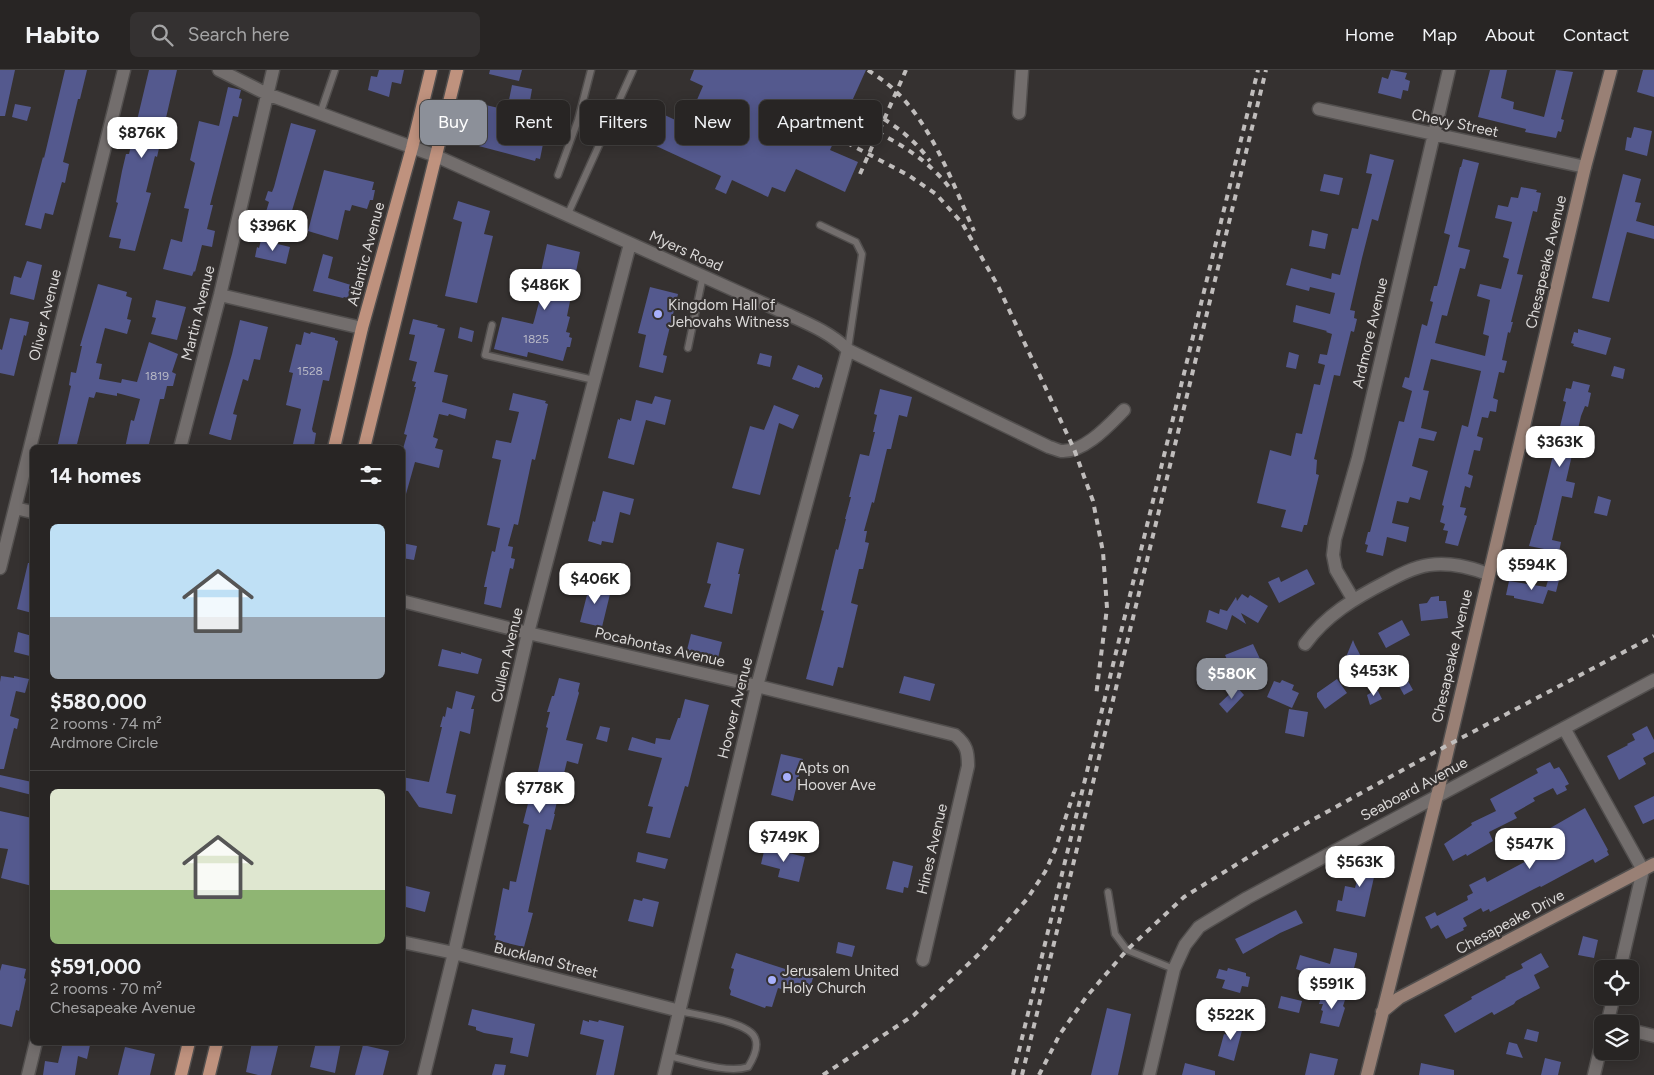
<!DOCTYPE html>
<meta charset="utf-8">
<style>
body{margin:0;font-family:Figtree,sans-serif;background:#343131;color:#f1f3f6;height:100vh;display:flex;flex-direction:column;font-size:19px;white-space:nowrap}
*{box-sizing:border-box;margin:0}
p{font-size:16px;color:#a5a5a6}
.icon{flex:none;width:28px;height:28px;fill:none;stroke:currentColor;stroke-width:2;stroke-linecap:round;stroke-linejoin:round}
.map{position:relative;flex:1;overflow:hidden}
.sheet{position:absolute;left:30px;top:375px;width:375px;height:600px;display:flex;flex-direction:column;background:#282524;border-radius:8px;box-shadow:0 2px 12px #0003,0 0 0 1px #444241}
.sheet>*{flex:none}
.banner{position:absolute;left:420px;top:30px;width:475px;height:45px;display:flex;gap:10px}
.tools{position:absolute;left:1594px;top:890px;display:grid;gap:10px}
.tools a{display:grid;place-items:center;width:45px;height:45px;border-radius:8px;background:#282524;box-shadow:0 2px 12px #0003,0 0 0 1px #444241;font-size:25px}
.price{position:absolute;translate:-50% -42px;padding:0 11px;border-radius:10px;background:#fff;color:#222;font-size:16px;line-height:32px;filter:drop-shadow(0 1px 2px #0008)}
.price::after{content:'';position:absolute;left:50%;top:30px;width:15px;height:11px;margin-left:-8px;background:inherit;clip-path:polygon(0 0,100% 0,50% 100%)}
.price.on{background:#8c9099;color:#fff}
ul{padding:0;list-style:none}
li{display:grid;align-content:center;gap:10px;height:265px;padding:0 20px}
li+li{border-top:1px solid #444241}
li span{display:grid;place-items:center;height:155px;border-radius:8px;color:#555}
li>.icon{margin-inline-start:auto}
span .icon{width:90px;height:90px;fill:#fffc;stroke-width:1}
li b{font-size:21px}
h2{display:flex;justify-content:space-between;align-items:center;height:60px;padding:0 20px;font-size:21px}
.pill{padding:0 18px;border-radius:8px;background:#282524;box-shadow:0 2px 12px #0003,0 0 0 1px #444241;font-size:18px;line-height:45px}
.pill.on{background:#8c9099;color:#fff}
header{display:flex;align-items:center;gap:30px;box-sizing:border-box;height:70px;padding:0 25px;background:#282524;border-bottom:1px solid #444241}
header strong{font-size:24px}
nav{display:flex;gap:28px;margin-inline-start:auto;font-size:18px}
.search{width:350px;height:45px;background:#343131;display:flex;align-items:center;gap:12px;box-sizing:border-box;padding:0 18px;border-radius:8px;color:#a5a5a6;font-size:19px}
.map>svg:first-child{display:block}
</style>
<header>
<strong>Habito</strong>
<div class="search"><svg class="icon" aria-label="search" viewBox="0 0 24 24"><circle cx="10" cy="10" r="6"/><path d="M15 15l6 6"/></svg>Search here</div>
<nav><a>Home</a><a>Map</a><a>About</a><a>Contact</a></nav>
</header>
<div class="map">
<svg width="1654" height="1005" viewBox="0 0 1654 1005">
<rect width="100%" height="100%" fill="#353130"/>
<path fill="#54598e" d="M0 0H15L5 46H0Z
M65 0H87L80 29H78L63 92 69 94 65 113 62 112 53 145 45 143 41 159 25 155 43 87 44 88Z
M149 0H177L157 87 155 86 146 122 151 123 135 181 119 178 121 169 109 167 118 133 116 132 122 101 126 84H129Z
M379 0H404L401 14 392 12 389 27 368 20 371 6 377 7Z
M490 0H522L519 11 489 4Z
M694 0H866L830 80 858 92 845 122 796 99 785 122 772 117 768 127 732 110 726 124 715 119 721 106 641 69 654 40 686 55 703 16 690 10Z
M1391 0 1407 3 1405 9 1410 11 1408 21 1403 20 1401 29 1378 23 1382 7 1388 9Z
M1490 0H1507L1501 28 1514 32 1513 39 1544 47 1556 0 1573 2 1561 49 1564 50 1561 62 1558 61 1556 68 1525 62 1526 59 1478 47Z
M1643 0H1654V27L1637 22Z
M512 15 532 19 527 48 544 52 541 68 544 69 540 89 536 88 535 91 471 74 475 55 470 54 471 49H469L473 32 507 40Z
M228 17 241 20 239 28 242 29 238 47 233 46 210 135H213L207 159 215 161 212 177 202 175 195 202 194 201 192 206 163 199 171 169 182 172 189 139 184 138 195 93 190 90 199 51 219 56Z
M15 34 31 37 27 51 12 47Z
M291 53 316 60 283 171 274 169 279 149 265 145 269 132 265 130 268 121 272 122 274 117Z
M1634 57 1652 61 1647 86 1625 80 1627 67 1631 68Z
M1370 84 1394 90 1378 151 1372 149 1362 188 1350 240 1355 241 1354 248 1357 249 1354 262 1351 261 1340 306 1334 305 1314 389 1317 390 1316 404 1319 405 1307 455H1304L1302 462 1281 457 1286 440 1257 433 1270 380 1291 386 1296 363 1302 364 1314 314 1320 315 1325 295 1318 293 1320 284 1327 285 1332 264 1326 262 1327 261 1293 252 1296 235 1330 244 1335 223 1310 217 1309 221 1286 215 1291 198 1331 209 1332 203 1340 205 1352 158 1358 159 1372 104 1366 103Z
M1463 89 1479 93 1458 177 1470 180 1465 199 1460 198 1447 246 1442 245 1435 273 1485 286 1489 266 1483 264 1490 230 1477 226 1480 214 1501 219 1509 189 1503 187 1512 152 1495 148 1498 135 1508 137 1511 127 1518 128 1521 117 1537 120 1536 122 1541 123 1537 142 1533 141 1517 204 1523 205 1511 252H1513L1510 263 1508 262 1502 290 1507 291 1504 303 1499 302 1493 328 1498 330 1496 342 1490 341 1488 348 1482 347 1477 366 1483 368 1480 381 1474 380 1468 404 1473 406 1470 418 1465 416 1460 437 1466 438 1464 445 1467 446 1458 476 1445 473 1448 461 1443 460 1445 454 1440 452 1444 436 1442 435 1462 355 1468 357 1481 301 1431 289 1423 320 1429 321 1421 358 1437 362 1434 371 1419 368 1412 396 1428 401 1420 430 1410 427 1408 433 1397 431 1392 453 1409 457 1406 472 1387 467 1383 486 1366 482 1368 475 1365 474 1368 462H1370L1399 351 1404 352 1412 321 1402 317 1405 307 1409 308 1422 254 1427 256 1433 232 1430 231 1434 216H1437L1450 165 1444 163 1460 97H1461Z
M324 100 374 112 372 120H375L373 130H370L367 139 352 135 350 141 345 140 338 170 308 161Z
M1324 104 1343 108 1339 125 1320 121Z
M1623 104 1641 109 1635 132 1641 133 1636 151 1654 156V169L1627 162 1609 232 1592 228Z
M458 131 490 141 484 164 493 166 477 233 445 226 462 152 453 149Z
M1312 160 1328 164 1325 179 1309 176Z
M261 170 290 177 286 194 255 187 257 177 259 178Z
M547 174 580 182 567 246 570 247 566 262 570 263 569 267 572 268 570 277H567L563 291 528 282 527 287 494 279 502 247 533 254 534 251 542 221 537 220Z
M323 184 333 187 328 208 351 215 348 228 344 227 343 228 313 221Z
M27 191 42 195 34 230 10 224 14 206 21 208Z
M98 214 127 222 126 226 132 228 127 249 131 250 127 264 105 258 96 293 102 294 99 309 121 313 122 309 137 312 149 272 178 284 172 302 176 304 173 316H167L164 329H160L148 378H125L131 350 134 351 140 329 117 323V326L96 322 94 328 89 327 76 378H57L71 316 69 315 71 302 76 303 82 276H80Z
M650 217 678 224 663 285 667 286 663 303 639 297 646 265 638 263Z
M156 230 186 237 177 270 151 264 156 248 152 247Z
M10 248 29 252 26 266 24 265 14 306 0 303V279L2 280Z
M413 249 438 255 437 257 445 259 434 302 448 305 442 332 467 339 465 349 449 344 448 346 439 344 433 367 438 369 435 378 443 380 439 398 415 392 406 424H402V382L407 365 404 364 416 317H414L416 312 412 311 417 292 409 290 415 265 409 264Z
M240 250 268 257 260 290 254 289 248 311 243 309 233 344 237 345 231 370H229L209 364 232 284Z
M460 257 474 261 472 272 458 268Z
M1578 259 1611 268 1606 285 1573 276 1574 274 1571 273 1574 262 1578 263Z
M304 262 310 264 311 262 335 268V270L338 271 329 311 323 310 312 359 313 362 316 363 314 376 310 375 309 377 293 374 301 339 286 335 293 303 289 302 296 274 301 275Z
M1289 282 1299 285 1296 299 1286 297Z
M760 283 772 286 770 297 757 294Z
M798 295 822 305V307L823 308 819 318 815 317V318L792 309Z
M1614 296 1625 299 1623 309 1611 306Z
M1573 311 1590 315 1588 322 1591 323 1588 337 1585 336 1581 346 1566 411 1575 413 1572 428 1562 426 1552 470 1561 472 1559 482 1529 476 1535 455H1536L1566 332 1563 331 1566 318 1571 319Z
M880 319 912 327 907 347 899 345 891 379H887L874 433 872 432 864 461H867L865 472 869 473 863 499H859L851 533 858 535 843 598 838 597 833 616 806 609 824 541 821 540 836 479 838 480 846 449H845L851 427H849L860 384 869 386 875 362H873L877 345 874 344Z
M513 323 546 331 545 333 548 334 535 390 532 389 518 455 514 454 508 476 513 477 511 488 515 489 513 499 510 498 501 538 484 534 487 517H484L489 494 492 481 495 482 500 458 487 455 501 390 492 388 496 370 511 373 519 342 509 340Z
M655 326 671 330 665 355 646 350 634 395 608 388 618 349 620 350V348L631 351 636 330 652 334Z
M774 335 799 345 793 359 779 353 760 425 732 418 750 356 764 360Z
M603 421 634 429 630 445 620 442 613 473 602 471 601 475 588 471 593 451 595 452Z
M1598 426 1611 430 1607 446 1594 443Z
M717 472 744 479 738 504H740L732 544 704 537 711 514 707 513Z
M402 473 417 476 414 490 402 488Z
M28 493H32V543L17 539Z
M1307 499 1315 514 1279 533 1268 512 1279 507 1281 512Z
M1549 507 1559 510 1556 522 1548 520 1543 534 1514 528V526L1506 525 1509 511 1546 517Z
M583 513 611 520 602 557 580 552 587 525 581 524Z
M1242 524 1248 528 1250 525 1268 536 1258 553 1241 543 1246 554 1232 545 1227 560 1206 552 1209 540 1219 544 1220 539 1227 541 1236 527 1237 531Z
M1439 526V531H1446L1448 548 1421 551 1419 534 1427 533 1431 527Z
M1402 550 1410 565 1386 578 1378 563Z
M18 562 32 566 30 586 14 582Z
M691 564 722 572 718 588 687 580Z
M1353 570 1355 575 1370 604 1346 594 1349 588 1346 587Z
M1253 574 1261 591 1259 592 1262 600 1238 609 1232 593 1229 594 1225 585Z
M442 579 461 584V582L482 589 478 604 438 596Z
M1 606 14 608V606L29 609 25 623 16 621 10 646 19 649 17 659 14 658 4 699H0V612Z
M904 606 935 614 930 631 899 623Z
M559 608 580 613 578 621 579 623 566 670 583 674 578 694 567 691 554 744H555L551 760 546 759 528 842 533 843 524 877 495 870 496 866 494 865 503 818 509 820 510 811 516 812 529 755 523 753 533 714H535L548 658 546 657 550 642H547L552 626H554Z
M1337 609 1347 623 1325 639 1317 627V623Z
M1282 610 1294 615 1292 620 1299 623 1292 638 1267 627 1274 611 1280 613Z
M1408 611 1413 620 1404 625 1399 616Z
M1237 617 1244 625 1227 643 1219 634Z
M456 621 475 626 471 639H474L470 664 460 661 446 723 456 725 452 744 419 737 408 721 402 720V707L429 712 442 657H440L443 646 445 647 447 637 452 639Z
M1374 621H1378L1382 629 1370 635 1367 625Z
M685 629 709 635 688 717 685 716 670 768 646 763 653 737 648 736 662 688 628 680 632 667 655 674 656 668 670 670 678 648H680Z
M1289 639 1308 642 1304 667 1285 663Z
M600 656 610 658 607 672 596 669Z
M1647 656 1654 670V682L1643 688 1646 694 1619 710 1607 686 1628 675 1627 674 1635 670 1632 664Z
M781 684 803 689 793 731 771 725Z
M1550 692 1554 699 1559 697 1563 703 1569 714 1565 716 1567 720 1557 725 1553 718 1533 728 1535 731 1514 743 1517 748 1489 762 1493 771 1467 786 1466 784 1453 791 1444 774 1472 755 1471 753 1496 741 1490 729 1538 703 1536 699Z
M0 705 32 712V725L0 717Z
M1654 726V749L1643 754 1634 736Z
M1585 738 1608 780 1607 781 1609 785 1595 793 1593 789 1541 817 1540 816 1534 819 1490 842 1489 839 1483 842 1481 838 1463 848 1467 856 1463 858 1464 860 1446 869 1438 855 1431 859 1425 847 1435 842 1437 846 1468 830 1467 826 1473 823 1469 815 1485 807 1487 812 1534 787 1526 772Z
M0 741 32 748V816L1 808 8 779 0 778Z
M765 777 805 787 799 812 778 807 780 799 761 794Z
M638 782 668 789 665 799 636 792Z
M1364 782 1379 785 1365 847 1336 841 1338 830 1342 831 1345 816 1355 818Z
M893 791 913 796 908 818 904 817 903 823 886 819Z
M402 815 430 822 425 842 402 836Z
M643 828 659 832 653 857 628 851 634 829 642 831Z
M1296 840 1303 853 1280 863 1243 884 1235 869Z
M1583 866 1598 870 1594 888 1578 885Z
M838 872 855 876 852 887 836 883Z
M1334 878 1357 883V886L1352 906H1350L1349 908 1315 900 1313 905 1296 899 1300 885 1330 894Z
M736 883 813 908 807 926 778 918 772 937 766 936 765 938 730 925 731 921 729 918 734 899 731 898Z
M1541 883 1549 897 1534 905 1540 918 1516 931 1514 934 1494 945 1492 942 1455 963 1444 945 1472 929 1471 927 1506 908 1505 907 1523 898 1521 894Z
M2 894 26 899 24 908 26 909 19 941 16 940 12 957 0 954V901Z
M1228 898 1246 903V906L1250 907 1248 917 1242 916 1240 923 1222 918 1225 910 1216 908 1219 899 1227 901Z
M1322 924 1345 930 1343 936 1345 938 1339 957 1320 953 1323 941 1321 940 1323 934H1319Z
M1281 926 1302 931 1299 943 1278 938Z
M1107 938 1131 944 1124 978 1118 1005H1091Z
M472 939 535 954 528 987 510 983 513 968 484 963 476 960V957L468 955Z
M583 950 589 952V950L598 952 599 950 624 956 614 1005H596L604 970 580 964Z
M1232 950 1244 953 1234 991 1218 986 1224 964 1228 965Z
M1527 959 1539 962 1537 972 1524 969Z
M63 972H79L90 975 87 989 78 986 75 1005H43L45 991 58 993Z
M252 972H279L271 1005H258L246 1002Z
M316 972H341L335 1003 310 997Z
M1509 972 1517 974 1523 988 1506 984Z
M363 975 389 981 383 1005H355Z
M125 977 155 984 150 1005H118Z
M1310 983 1338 989 1334 1005H1305Z
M1545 988 1561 992 1558 1005H1541Z
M1185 993 1215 1001V1005H1182Z
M1421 993 1454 1000V1005H1419Z
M495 994 506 995 504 1005H492Z"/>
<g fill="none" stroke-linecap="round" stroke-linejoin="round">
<defs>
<path id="lane" d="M320 44 335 0
M578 50 591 0
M558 105 578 50 605 60
M567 146 633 0
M820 155 856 172 862 184 848 279
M492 255 485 285 594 310
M688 278 703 206
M1108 822 1115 864 1127 880 1174 899
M669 986C691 991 727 1004 748 997 753 989 759 977 755 968 749 952 697 945 680 941"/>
<path id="street" d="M219 0 267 24 436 86 787 244C809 254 831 263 848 280L1049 377C1053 378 1057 380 1061 381 1084 383 1109 355 1124 340
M1319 39 1585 97
M1019 43 1022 0
M220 225 362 258
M180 378 220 225 273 0
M15 438 32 442
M0 498 124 0
M1353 529 1336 500 1333 485 1335 469 1358 388 1449 0
M402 531 528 563 757 616 955 665C967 675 968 682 968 696L923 890
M1305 574C1326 545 1355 528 1386 512 1399 505 1414 497 1429 495 1450 492 1469 497 1488 504
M1564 658 1643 800 1620 899
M402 872 454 883 680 941
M1607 954 1614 926
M1630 960 1654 966
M28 1005 36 972
M424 1005 454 883 528 563 630 174
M664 1005 757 616 848 280
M1149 1005 1174 899 1185 875 1199 857 1207 852 1247 828 1654 610
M1594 1005 1602 972"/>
<path id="secondary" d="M1382 942 1399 928 1654 794
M1367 1005 1437 726 1585 97 1611 0"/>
<path id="primary" d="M334 378 362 258 412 78 431 0
M364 378 457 0
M181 1005 189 972
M209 1005 217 972"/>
</defs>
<use href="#lane" stroke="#524f4e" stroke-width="9"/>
<use href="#street" stroke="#524f4e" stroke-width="15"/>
<use href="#secondary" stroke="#524f4e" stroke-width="15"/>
<use href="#primary" stroke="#524f4e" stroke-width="15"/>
<use href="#lane" stroke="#736e6d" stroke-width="6"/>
<use href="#street" stroke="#736e6d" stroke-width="12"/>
<use href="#secondary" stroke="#998075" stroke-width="12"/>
<use href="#primary" stroke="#bf927e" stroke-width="12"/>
<path stroke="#c0bdbc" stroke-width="4" stroke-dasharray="6 6" stroke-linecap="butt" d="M868 0C875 5 883 10 890 16 931 51 952 112 974 161
M852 32C883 47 909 62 930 91
M845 47C885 65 925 84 952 121
M836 67 908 105 936 124 962 153 998 216 1074 379 1093 431 1103 482 1107 538 1096 626
M860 104 906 0
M823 1005 914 945 980 883 1027 829 1045 802 1055 780 1074 722
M1013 1005 1258 0
M1022 1005 1266 0
M1039 1005 1060 964 1087 926 1127 880 1184 827 1276 770 1448 675 1654 566"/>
</g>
<g fill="#a8b0fc" stroke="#353130" stroke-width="2">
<circle cx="658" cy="244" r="5"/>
<circle cx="787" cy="707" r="5"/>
<circle cx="772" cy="910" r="5"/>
</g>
<g text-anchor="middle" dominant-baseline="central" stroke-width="4.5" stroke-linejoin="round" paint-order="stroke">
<g font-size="12" fill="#b9b9c6">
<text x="536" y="269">1825</text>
<text x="310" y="301">1528</text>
<text x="157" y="306">1819</text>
</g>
<g font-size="15" fill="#dbd9d8" stroke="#353130">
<text transform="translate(1455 53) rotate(12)">Chevy Street</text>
<text transform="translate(686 181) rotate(24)">Myers Road</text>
<text transform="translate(366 184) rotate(-75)">Atlantic Avenue</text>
<text transform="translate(1546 192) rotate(-77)">Chesapeake Avenue</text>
<text transform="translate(198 243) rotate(-76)">Martin Avenue</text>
<text transform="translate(45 245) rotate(-76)">Oliver Avenue</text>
<text transform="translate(1370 263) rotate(-77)">Ardmore Avenue</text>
<text transform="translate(660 577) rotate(13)">Pocahontas Avenue</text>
<text transform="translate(507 585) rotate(-77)">Cullen Avenue</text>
<text transform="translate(1452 586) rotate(-77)">Chesapeake Avenue</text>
<text transform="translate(735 638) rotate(-76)">Hoover Avenue</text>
<text transform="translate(1414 719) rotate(-28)">Seaboard Avenue</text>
<text transform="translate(932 779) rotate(-77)">Hines Avenue</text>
<text transform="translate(1510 852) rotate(-28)">Chesapeake Drive</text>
<text transform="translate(546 890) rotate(14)">Buckland Street</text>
</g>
<g font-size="15" fill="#dbd9d8" stroke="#353130" text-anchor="start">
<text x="668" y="235">Kingdom Hall of<tspan x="668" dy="17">Jehovahs Witness</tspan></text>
<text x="797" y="698">Apts on<tspan x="797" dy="17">Hoover Ave</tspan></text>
<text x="782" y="901">Jerusalem United<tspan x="782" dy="17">Holy Church</tspan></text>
</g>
</g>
</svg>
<div class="tools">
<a><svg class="icon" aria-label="locate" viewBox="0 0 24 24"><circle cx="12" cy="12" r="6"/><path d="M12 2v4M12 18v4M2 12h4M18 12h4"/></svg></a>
<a><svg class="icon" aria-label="layers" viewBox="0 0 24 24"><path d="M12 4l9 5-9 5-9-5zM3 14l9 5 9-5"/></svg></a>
</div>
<b class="price" style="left:142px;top:89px">$876K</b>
<b class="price" style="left:273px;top:182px">$396K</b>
<b class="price" style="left:545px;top:241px">$486K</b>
<b class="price" style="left:1560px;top:398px">$363K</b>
<b class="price" style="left:1532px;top:521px">$594K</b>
<b class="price" style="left:595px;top:535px">$406K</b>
<b class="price" style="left:1374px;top:627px">$453K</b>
<b class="price on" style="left:1232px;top:630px">$580K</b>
<b class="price" style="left:540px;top:744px">$778K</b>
<b class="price" style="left:784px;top:793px">$749K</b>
<b class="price" style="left:1530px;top:800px">$547K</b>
<b class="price" style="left:1360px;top:818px">$563K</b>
<b class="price" style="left:1332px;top:940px">$591K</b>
<b class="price" style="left:1231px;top:971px">$522K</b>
<div class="banner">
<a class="pill on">Buy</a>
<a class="pill">Rent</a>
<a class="pill">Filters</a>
<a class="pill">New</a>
<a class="pill">Apartment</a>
</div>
<section class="sheet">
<h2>14 homes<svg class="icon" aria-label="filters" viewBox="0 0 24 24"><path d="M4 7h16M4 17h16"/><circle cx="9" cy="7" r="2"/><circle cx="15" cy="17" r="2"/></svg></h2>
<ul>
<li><span style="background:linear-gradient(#bfe0f5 60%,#9aa5b1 0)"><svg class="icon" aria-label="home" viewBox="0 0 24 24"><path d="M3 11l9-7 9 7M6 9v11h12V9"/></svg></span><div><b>$580,000</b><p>2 rooms · 74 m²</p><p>Ardmore Circle</p></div></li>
<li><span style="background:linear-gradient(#dfe7d0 65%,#8fb573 0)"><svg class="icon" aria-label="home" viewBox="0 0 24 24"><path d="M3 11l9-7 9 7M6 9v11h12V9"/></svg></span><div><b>$591,000</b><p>2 rooms · 70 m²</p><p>Chesapeake Avenue</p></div></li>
</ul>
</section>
</div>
